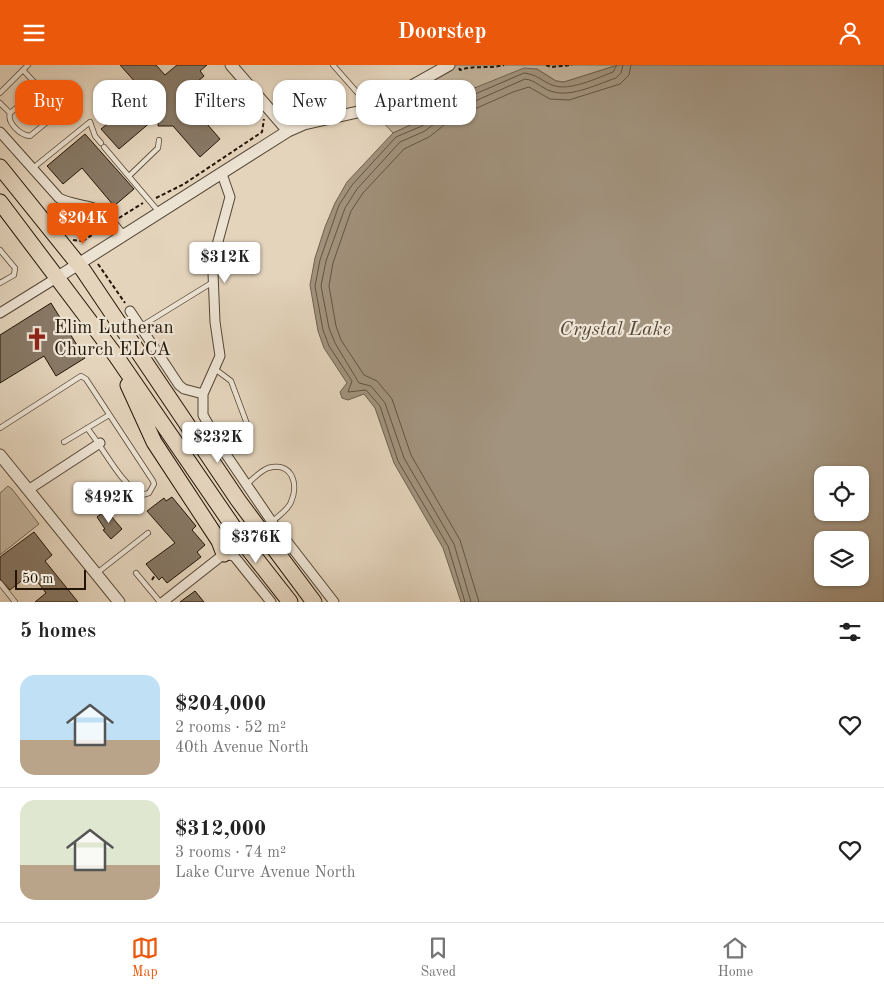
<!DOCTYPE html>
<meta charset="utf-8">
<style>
body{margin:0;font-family:"Old Standard TT",serif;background:#f6f6f6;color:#222;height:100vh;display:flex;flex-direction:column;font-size:19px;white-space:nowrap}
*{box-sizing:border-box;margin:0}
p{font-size:16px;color:#767676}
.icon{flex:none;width:28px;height:28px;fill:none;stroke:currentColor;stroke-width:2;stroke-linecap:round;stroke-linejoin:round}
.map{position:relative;height:537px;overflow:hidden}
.sheet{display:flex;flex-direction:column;background:#fff;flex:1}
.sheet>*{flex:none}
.top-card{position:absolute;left:15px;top:15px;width:500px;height:45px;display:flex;gap:10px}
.controls{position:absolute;left:814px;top:401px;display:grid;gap:10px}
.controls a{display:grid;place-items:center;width:55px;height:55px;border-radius:10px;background:#fff;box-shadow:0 1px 4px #0004;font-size:25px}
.scale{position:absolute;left:15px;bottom:12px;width:71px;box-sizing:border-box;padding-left:5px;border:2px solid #231506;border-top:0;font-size:14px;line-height:18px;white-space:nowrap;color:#231506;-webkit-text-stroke:4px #ede3d3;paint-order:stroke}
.price{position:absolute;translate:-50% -42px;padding:0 11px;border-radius:5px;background:#fff;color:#222;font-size:16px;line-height:32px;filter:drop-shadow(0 1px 2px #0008)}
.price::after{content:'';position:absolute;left:50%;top:30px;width:15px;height:11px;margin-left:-8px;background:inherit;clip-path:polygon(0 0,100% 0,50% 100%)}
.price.active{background:#ea580c;color:#fff}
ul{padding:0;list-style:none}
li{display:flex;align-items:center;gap:15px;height:125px;padding:0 20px}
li+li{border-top:1px solid #e0e0e0}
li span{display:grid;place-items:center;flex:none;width:140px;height:100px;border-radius:15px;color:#555}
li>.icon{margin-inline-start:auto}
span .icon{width:60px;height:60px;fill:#fffc;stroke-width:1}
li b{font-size:21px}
h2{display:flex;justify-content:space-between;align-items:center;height:60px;padding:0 20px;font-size:21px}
.pill{padding:0 18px;border-radius:15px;background:#fff;box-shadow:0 1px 4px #0004;font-size:18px;line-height:45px}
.pill.active{background:#ea580c;color:#fff}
header{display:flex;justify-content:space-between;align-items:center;height:65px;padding:0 20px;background:#ea580c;color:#fff;font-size:22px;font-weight:700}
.dock{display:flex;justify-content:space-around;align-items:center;height:70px;border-top:1px solid #e0e0e0;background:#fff;font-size:14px;color:#767676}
.dock a{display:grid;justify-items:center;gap:2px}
.dock .active{color:#ea580c}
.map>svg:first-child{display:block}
</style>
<header><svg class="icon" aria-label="menu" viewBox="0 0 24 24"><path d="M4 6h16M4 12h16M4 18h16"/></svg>Doorstep<svg class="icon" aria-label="person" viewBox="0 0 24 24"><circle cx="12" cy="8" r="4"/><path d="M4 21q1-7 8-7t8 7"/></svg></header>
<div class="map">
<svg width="884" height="537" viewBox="0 0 884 537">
<rect width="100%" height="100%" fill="#e4d4bc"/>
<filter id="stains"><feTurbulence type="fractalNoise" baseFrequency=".004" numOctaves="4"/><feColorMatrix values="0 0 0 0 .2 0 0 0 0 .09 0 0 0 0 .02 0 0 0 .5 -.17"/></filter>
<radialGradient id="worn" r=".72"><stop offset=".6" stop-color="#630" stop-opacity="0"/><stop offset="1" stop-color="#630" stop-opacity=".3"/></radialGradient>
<path fill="#c3b49d" stroke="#736452" d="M449 0H618L564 17 556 16 537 4 462 28 442 38 419 56 393 68 371 44Z
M8 421 12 424 39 459 0 490V428Z"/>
<path fill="#a2937e" stroke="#6f614e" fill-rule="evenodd" d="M618 0H884V537H461L443 483 394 398 375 343 364 329 348 335 342 333 340 327 347 318 324 283 318 266 310 220 315 193 325 162 335 138 347 117 393 68 419 56 442 38 462 28 524 3 537 4 556 16 564 17ZM822 410H860V448H822ZM822 475H860V512H822Z"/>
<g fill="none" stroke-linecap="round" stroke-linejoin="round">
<path stroke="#625442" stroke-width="1" d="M465 537 448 481 398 396 380 341 366 325 348 327 352 316 329 281 323 265 315 221 320 195 339 140 352 120 396 72 422 61 445 42 524 8C536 9 542 16 552 20 569 27 597 13 613 7L617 0
M471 537 454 479 404 393 385 338 371 321 359 318 335 278 329 263 321 221 326 196 345 143 357 124 400 77 425 66 448 48 525 14C536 15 543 25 554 27 572 32 598 19 616 13L621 8 623 0
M479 537 460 475 411 390 392 334 377 316 364 310 341 275 336 261 329 221 333 198 351 146 363 128 404 84 429 72 452 54 513 27 529 22 550 34 569 35 620 19 629 10 631 0"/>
</g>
<path fill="#877865" stroke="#231506" d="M120 0H156L165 10 177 0H207L200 6 204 11 182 30 220 74 200 92 173 61H158L159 50 119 84 101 64 145 28Z
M85 69 134 124 114 141 82 103 63 119 47 101Z
M51 238 85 293 56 311 44 291 0 318V270Z
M172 432 196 461 192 465 205 480 197 487 201 492 167 518 162 512 159 515 146 499 175 478 147 446 164 433 166 436Z
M106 445 122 464 111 474 103 465 105 464 97 452Z
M34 467 52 490 45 496 78 537H35L46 528 31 508 10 525 0 514V492Z
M195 526 204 537H180Z"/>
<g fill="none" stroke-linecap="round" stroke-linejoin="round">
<defs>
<path id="service" d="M333 0 370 42
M0 28 28 0
M0 38 10 48C7 58 20 70 30 71L53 52 56 41 23 5
M10 48 40 24
M104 82 159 147
M33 103 90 57 95 71 101 78
M129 111 158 83 159 75
M0 185 15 203 14 210 0 218
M140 262 213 217
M215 304 231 316 250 367
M0 363 81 311 86 314 153 416 154 419 149 428 142 430C121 420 103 382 87 363
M64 377 109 350
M246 420C252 415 260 406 268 403 292 396 299 419 291 437 288 445 278 451 272 457
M97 508 148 468
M136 508 160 537
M0 518 15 537"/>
<path id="minor" d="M0 67 59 133C73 141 91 138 104 149 110 154 116 163 122 170
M130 246 179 320 184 324 203 329V350L221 382 272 457 334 537
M0 248 58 212
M203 329 220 291 215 257 213 208 217 180 230 132 222 109
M28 425 100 378
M163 537 224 489 234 491 271 537"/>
<path id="tertiary" d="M231 0 288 66
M58 212 288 66 304 59 371 44 449 0
M0 390 119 537"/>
<path id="primary" d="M0 102 83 205 238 435 314 537
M0 137 116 291 250 486 290 537
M128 320 154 377 219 476 224 489"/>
</defs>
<use href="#service" stroke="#534534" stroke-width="6"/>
<use href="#minor" stroke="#534534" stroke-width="11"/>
<use href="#tertiary" stroke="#534534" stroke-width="13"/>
<use href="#primary" stroke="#231506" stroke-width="17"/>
<path stroke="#231506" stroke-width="2" stroke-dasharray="4 2.5" stroke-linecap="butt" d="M546 0 551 2 572 0
M459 3 460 5C474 0 489 4 504 0
M156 133 184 119 262 67 264 54
M119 153 143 138
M73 175 83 176
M83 176 104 162
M98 199 125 238
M152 515 155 510"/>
<use href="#service" stroke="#ede3d3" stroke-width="4.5"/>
<use href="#minor" stroke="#ede3d3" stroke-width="9"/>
<use href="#tertiary" stroke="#ede3d3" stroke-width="11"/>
<use href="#primary" stroke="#e4d4bc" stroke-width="15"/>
</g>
<defs>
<symbol id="church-bare" viewBox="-9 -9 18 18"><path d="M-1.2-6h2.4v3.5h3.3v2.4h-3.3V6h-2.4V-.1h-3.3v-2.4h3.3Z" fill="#8f2418" stroke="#ede3d3" stroke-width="2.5" paint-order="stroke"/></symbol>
</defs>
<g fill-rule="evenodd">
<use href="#church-bare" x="21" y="258" width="32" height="32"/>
</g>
<g text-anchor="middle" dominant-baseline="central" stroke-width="4.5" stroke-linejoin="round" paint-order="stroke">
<g font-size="19" fill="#231506" stroke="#ede3d3" text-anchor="start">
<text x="54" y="263">Elim Lutheran<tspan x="54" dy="22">Church ELCA</tspan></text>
</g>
<g font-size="20" font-style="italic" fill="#564736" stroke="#ede3d3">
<text x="615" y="265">Crystal Lake</text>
</g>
</g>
<rect width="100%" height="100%" filter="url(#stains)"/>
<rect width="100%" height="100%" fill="url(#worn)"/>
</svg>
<div class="controls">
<a><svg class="icon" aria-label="locate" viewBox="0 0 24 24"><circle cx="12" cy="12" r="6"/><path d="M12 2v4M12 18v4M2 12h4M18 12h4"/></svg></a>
<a><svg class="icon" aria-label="layers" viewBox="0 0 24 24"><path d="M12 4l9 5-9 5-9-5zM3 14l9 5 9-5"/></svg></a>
</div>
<div class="scale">50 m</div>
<b class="price active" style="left:83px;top:180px">$204K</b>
<b class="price" style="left:225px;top:219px">$312K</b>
<b class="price" style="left:218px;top:399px">$232K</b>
<b class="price" style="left:109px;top:459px">$492K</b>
<b class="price" style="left:256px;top:499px">$376K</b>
<div class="top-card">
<a class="pill active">Buy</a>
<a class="pill">Rent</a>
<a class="pill">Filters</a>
<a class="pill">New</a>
<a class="pill">Apartment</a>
</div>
</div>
<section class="sheet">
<h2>5 homes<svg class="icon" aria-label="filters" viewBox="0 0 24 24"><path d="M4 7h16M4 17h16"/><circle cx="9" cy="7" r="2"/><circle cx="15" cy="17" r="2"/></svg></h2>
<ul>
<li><span style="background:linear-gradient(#bfe0f5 65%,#b9a48a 0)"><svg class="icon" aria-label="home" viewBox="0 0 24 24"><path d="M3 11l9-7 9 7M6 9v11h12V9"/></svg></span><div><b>$204,000</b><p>2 rooms · 52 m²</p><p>40th Avenue North</p></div><svg class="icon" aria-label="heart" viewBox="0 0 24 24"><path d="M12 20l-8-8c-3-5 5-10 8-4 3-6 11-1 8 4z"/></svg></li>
<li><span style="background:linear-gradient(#dfe7d0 65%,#b9a48a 0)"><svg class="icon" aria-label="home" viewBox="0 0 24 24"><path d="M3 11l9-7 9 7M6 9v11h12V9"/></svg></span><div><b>$312,000</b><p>3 rooms · 74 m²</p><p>Lake Curve Avenue North</p></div><svg class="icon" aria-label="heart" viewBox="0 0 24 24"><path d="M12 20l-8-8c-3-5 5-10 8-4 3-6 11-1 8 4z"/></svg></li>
</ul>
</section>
<nav class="dock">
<a class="active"><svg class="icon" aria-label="map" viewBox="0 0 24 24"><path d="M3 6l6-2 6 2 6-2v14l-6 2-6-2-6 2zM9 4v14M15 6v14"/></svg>Map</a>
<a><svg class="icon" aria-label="saved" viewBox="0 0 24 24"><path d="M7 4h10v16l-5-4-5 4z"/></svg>Saved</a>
<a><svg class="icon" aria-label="home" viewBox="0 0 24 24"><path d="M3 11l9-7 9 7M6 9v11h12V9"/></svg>Home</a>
</nav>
